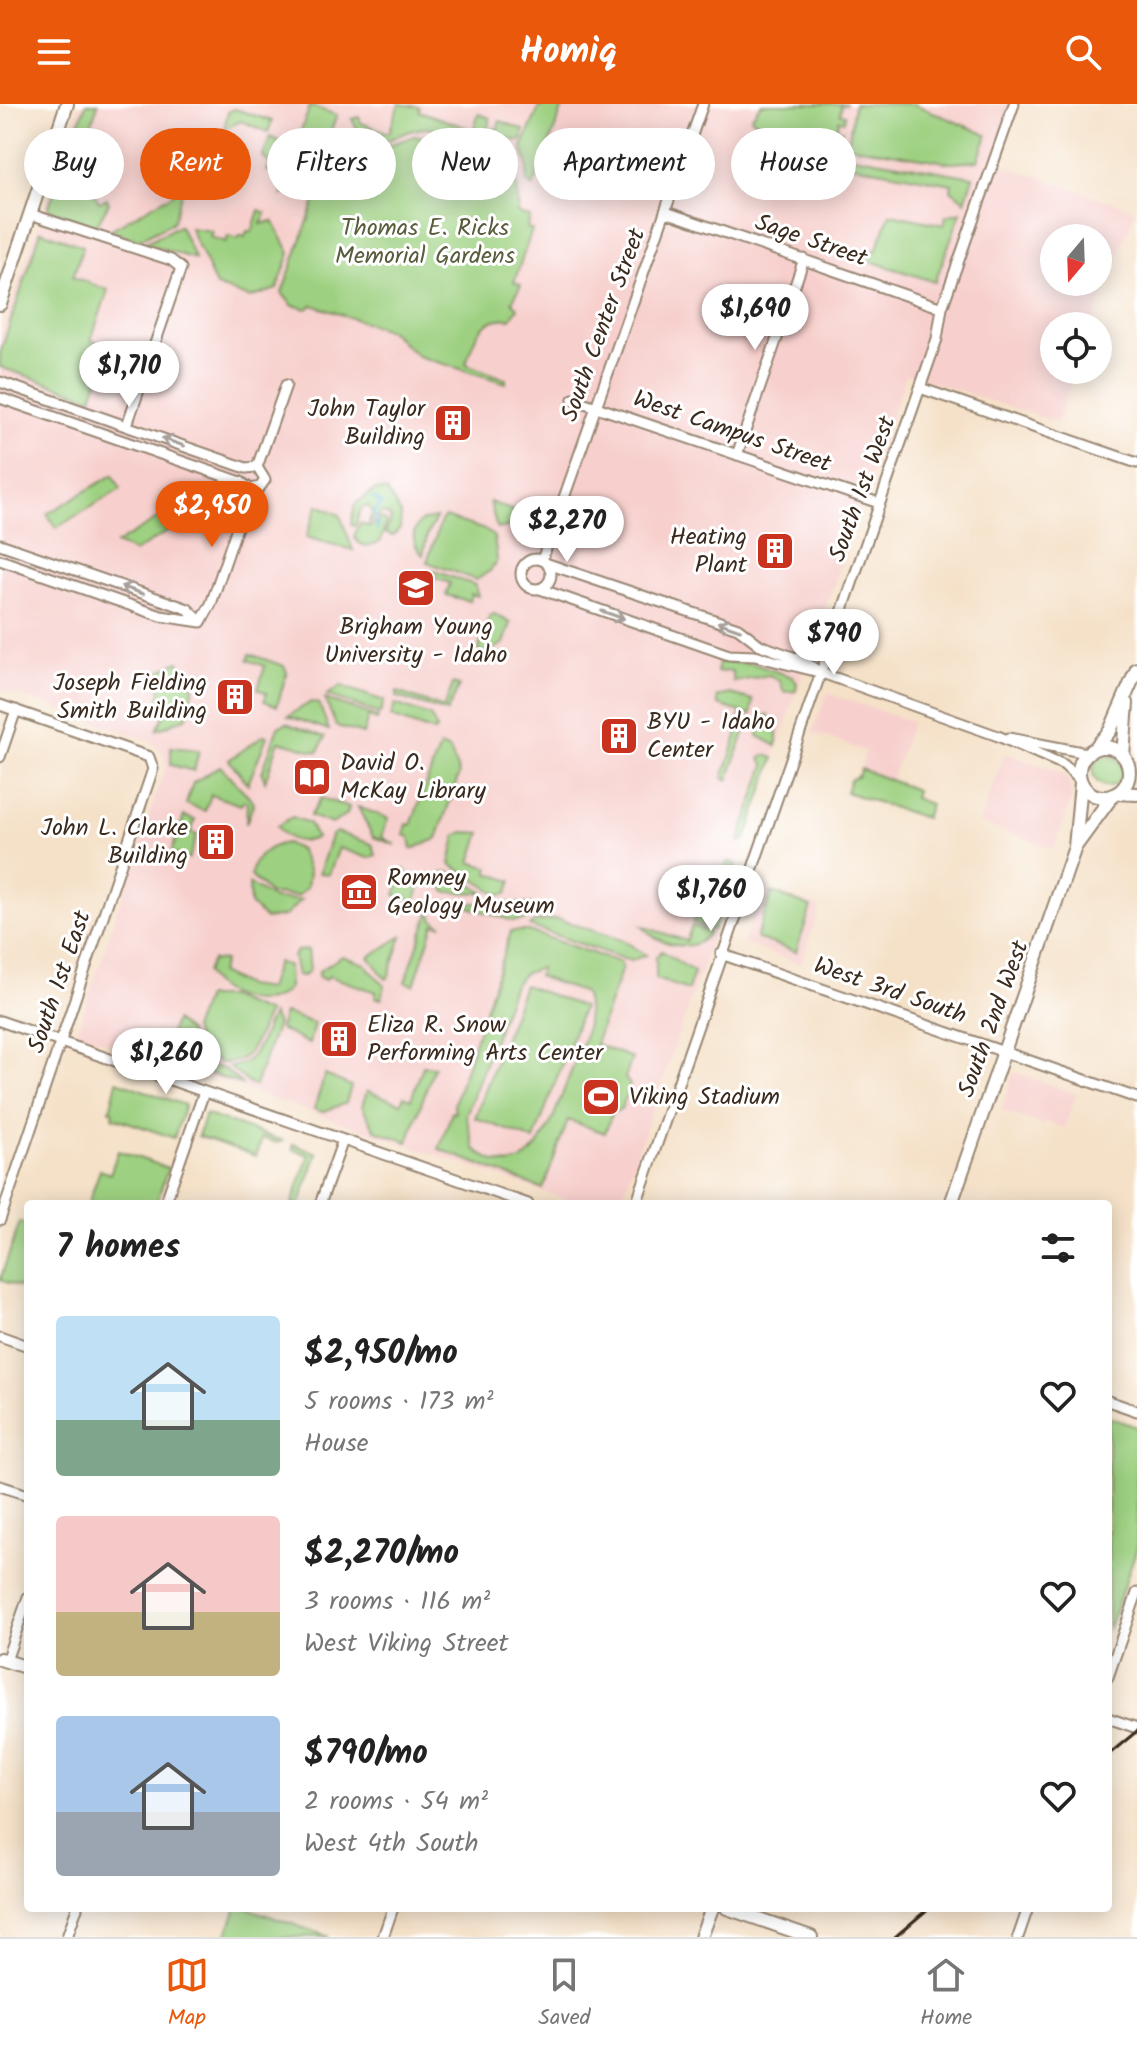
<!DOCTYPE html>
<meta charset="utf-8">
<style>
body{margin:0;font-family:Kalam,sans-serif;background:#f2f2f2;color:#222;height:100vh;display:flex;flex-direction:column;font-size:30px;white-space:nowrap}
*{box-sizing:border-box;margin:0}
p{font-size:26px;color:#767676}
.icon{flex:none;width:44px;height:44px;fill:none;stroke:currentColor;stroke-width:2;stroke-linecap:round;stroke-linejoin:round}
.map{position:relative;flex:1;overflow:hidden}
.panel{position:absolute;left:24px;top:1096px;width:1088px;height:712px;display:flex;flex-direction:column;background:#fff;border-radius:8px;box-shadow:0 4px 20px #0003}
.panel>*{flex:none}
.hud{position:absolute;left:24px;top:24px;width:1090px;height:72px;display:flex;gap:16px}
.needle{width:52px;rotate:199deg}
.controls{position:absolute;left:1040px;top:120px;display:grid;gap:16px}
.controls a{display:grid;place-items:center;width:72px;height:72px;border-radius:50%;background:#fff;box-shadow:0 4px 20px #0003;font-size:40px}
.price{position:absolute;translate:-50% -68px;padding:0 18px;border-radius:28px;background:#fff;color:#222;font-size:26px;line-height:52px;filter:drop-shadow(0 2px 4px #0008)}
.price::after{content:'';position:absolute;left:50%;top:48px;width:24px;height:18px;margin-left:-12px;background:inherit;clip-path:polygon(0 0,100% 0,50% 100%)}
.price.active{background:#ea580c;color:#fff}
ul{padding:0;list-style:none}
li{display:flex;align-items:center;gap:24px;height:200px;padding:0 32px}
li span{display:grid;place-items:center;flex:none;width:224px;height:160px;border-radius:8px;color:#555}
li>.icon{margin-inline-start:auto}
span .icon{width:96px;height:96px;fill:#fffc;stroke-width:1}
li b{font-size:34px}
h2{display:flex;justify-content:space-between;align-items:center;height:96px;padding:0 32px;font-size:34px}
.pill{padding:0 28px;border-radius:36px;background:#fff;box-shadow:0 4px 20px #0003;font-size:28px;line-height:72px}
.pill.active{background:#ea580c;color:#fff}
header{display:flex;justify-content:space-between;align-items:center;height:104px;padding:0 32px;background:#ea580c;color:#fff;font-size:36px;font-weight:700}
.tab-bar{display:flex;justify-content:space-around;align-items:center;height:112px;border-top:2px solid #e0e0e0;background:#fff;font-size:22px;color:#767676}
.tab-bar a{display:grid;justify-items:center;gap:4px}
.tab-bar .active{color:#ea580c}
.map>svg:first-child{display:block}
</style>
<header><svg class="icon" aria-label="menu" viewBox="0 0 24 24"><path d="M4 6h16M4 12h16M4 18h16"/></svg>Homiq<svg class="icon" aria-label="search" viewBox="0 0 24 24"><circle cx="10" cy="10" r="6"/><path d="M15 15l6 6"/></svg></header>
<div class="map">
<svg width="1137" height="1833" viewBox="0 0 1137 1833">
<rect width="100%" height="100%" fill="#fff"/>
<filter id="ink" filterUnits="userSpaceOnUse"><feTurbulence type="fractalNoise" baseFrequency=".0125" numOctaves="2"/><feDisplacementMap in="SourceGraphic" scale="16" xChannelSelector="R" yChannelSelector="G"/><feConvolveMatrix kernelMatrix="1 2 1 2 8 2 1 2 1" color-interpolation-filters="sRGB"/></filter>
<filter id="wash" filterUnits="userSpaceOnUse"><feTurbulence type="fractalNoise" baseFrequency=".006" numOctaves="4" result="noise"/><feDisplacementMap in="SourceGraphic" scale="32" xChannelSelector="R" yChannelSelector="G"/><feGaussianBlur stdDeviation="1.8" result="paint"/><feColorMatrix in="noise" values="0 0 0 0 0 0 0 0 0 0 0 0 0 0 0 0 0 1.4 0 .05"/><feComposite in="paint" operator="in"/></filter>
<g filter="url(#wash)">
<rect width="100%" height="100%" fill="#f5e1c8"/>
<path fill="#f7d0cd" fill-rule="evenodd" d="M81 0H1016L994 58 1135 106 1092 222H1054V266H1076L1057 318 906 270 620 1100H579L77 928 166 661 163 648 149 636 0 585V232ZM1054 134H1098V178H1054Z
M828 589 912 618 891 676 861 665 865 647 812 628Z
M1005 649 1062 669 1069 677 1072 693 1054 745 979 719Z
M762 784 820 803 801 860 743 839Z
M1014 968 1076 990 1064 1024 1045 1017 1043 1021 1001 1006Z"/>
<path fill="#9dd080" stroke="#6c7d4f" stroke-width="2" fill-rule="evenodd" d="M86 0H98L83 47 86 58 80 62 99 98 107 95 109 99 96 122 48 105Z
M399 0 420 3 419 7 473 26 479 10 490 14 485 36 479 42C459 43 447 25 427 24 397 23 373 61 352 15L359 13 361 19 389 29Z
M547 0H564L533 83 527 78 528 61 522 43 539 4Z
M761 0H847L841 1 840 10 845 11 844 17 839 16 837 25 842 26 840 40 781 30 774 26 772 29 751 14Z
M854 0H914L987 31 978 57 952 59 848 42Z
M310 2 337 11 326 39 297 38Z
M235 5 272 17 268 28 241 17 224 25 228 8Z
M500 17 524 26 521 37 503 34 500 39 490 37 492 24 497 26Z
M414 32 433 34 468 50 498 47 513 59C516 68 520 101 517 109L530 114 527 124 532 126 514 178 521 181 512 198 518 204 511 215C480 211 473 236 466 260L506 275V279L418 252 390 227 313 201 307 205 292 201 282 189 334 45H378Z
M270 33 290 42 280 74 267 67 270 60 263 53Z
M298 44 304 46 318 66 313 77 282 91Z
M847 51 973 73 965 97 951 86 952 80 846 60Z
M183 84 173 118 138 136 110 126Z
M259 106 266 109 261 120 273 117 290 149 277 185 250 194 216 182 190 124 212 127 210 133 226 138 228 132 238 135 240 131 245 133 247 127 252 128Z
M961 108 935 178 861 154 871 146 876 147 890 110 944 121 946 112Z
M180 122 195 155 144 139 178 122Z
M41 127 83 142 73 173 108 186 91 236 109 243 92 294 0 263V249Z
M113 371 121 385 56 424 47 410Z
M375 386 387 387 401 410 400 424 393 432 385 429 391 416 389 411 382 409 369 419 372 408 369 402 361 404 355 422 351 421 355 400Z
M190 395 199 409 134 448 116 440Z
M490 398 532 414 534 417 497 425Z
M318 401 340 411 353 446 306 433Z
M445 413 485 426 494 433 497 456 491 466 476 476 427 458 441 417Z
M380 414 386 417 381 437C370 444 360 444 354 432L360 419 370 423Z
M436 414 427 431 423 451C412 440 410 429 421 417Z
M434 467 475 481 478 492 471 490 469 497 446 491 450 479 431 473Z
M494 510 511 519 504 539 485 550 478 547 489 513Z
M250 550 284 562 287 568 277 602 264 597 267 589 258 585 265 562 248 556Z
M176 558H179L194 583 187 613 157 626 166 607 158 599 161 586 154 571Z
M719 558 751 559 793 573 797 579 796 587 784 588 780 577 769 571 734 578 732 567 717 568Z
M453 580 459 582 447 608 397 593V588L444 604Z
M341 582 384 597 380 610 327 591Z
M730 590 753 596 751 611 718 601 717 593Z
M325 595 378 613 377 616 368 613 363 630 336 622Z
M311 598 319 600 329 626 288 612Z
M395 600 430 612 437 625 434 628 391 613Z
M740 611 749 615 728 676 723 674 741 620 738 618Z
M768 611 777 627V642L758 632 762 612Z
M286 619 325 633 318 648 279 637 265 677 262 669 278 623Z
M264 631 267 632 248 680 229 656Z
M440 642 450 646 459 670 437 735 412 745 410 733 404 731 407 720 411 721Z
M171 643 199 646 194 667 171 661Z
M765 651 774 654 746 735 739 738 765 661 760 655Z
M1093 667a15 15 0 1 1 30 0a15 15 0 1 1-30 0Z
M220 662 254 698 246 720 247 698 243 697 241 701 211 691 205 707 186 700 193 679Z
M861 665 916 686 914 694 930 700 925 714 846 688 850 676 858 672Z
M321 694 349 703 347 710 332 720 310 712Z
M358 703 388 714 382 733 396 741 373 733Z
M184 712 195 716 191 729 197 731 189 755 171 749Z
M292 713 309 719 316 734C300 741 286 736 277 722Z
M336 728 372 740 376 751 368 754 339 744 329 770 319 769 331 732Z
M463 728 481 729 471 758 489 764 488 769 512 777 507 790 499 791 450 760 456 732Z
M286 739 300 746 309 768 307 783 298 792 270 790 251 772C252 753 268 742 286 739Z
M728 757 736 760 713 826 693 819 699 800 709 803 716 783 697 773 720 777Z
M404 765 419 785 415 798 395 791Z
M450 768 485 789 446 788 439 776 443 769Z
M249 780 274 795 301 796 285 812 265 815 250 800Z
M772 788 811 803 796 848 756 834Z
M456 799 533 800 535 805 526 816 513 817Z
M431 804 433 815 442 821 434 820 414 881 405 878Z
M557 815 624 837 646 851 630 857 529 822 534 818Z
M642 822 686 837 692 822 709 828C695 853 655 839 642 822Z
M511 827H528L621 859 622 864 595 940 632 954 625 974 630 981 621 1005 612 1009 605 1029 568 1016 543 1085 439 1045 452 1008 455 1009 454 1000ZM540 864 538 872 584 889C595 920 578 949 567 978 552 1017 530 1093 474 1044L466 1011 513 883 523 870Z
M402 832 388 874 386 875 369 853Z
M308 846 310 866 304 872 297 871 293 852 297 847Z
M662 847 694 868 688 886 656 875V853Z
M342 852 365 860 385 882 381 895 375 893 376 888 329 872 326 876 318 873 319 867Z
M212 856 224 857 220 869 246 882 268 885 277 858 288 862 289 883C272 910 215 894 206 868Z
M524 881 583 903 534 1036 475 1014Z
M206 893H228L268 909C254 933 256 959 221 959L200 946 193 925Z
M284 909 314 919 309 940 279 925Z
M272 911 277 920 255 982 251 981 229 963C260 959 259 934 272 911Z
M175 917 188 928 202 954H174L167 937Z
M193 957 224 965 243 981 178 959Z
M423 962 434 963 408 1038 375 1026 362 1002 367 987 401 999 404 992 411 995Z
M325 971 351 982 346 999 322 1008 314 1005Z
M117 977 185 1001 174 1034 113 1013 114 1008 110 1006Z
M205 1010 283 1037 277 1039 262 1034 256 1052 198 1032Z
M293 1040 317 1049 300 1100H292L309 1051 293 1045Z
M118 1047 168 1064 156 1100H88L100 1066 110 1070Z
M20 1118 28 1121V1186L0 1176Z
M1108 1313 1137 1323V1444L1108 1527Z
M237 1804H247L329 1833H226Z"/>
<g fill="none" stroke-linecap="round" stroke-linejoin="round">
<path stroke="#4ea9cc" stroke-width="3" d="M373 394 382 400 374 408 375 414
M377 425V417"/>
</g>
</g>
<g filter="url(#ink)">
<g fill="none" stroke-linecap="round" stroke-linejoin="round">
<defs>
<path id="minor" d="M666 108 942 204
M30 110 171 156 181 164 127 321
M0 278 246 364 257 363 265 376 260 383 250 385 241 378 0 294
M920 284 1137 359
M573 295 879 399
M737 351 804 155
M257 363 286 281
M0 440 188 505 201 518
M521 470a15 15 0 1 1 30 0a15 15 0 1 1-30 0Z
M0 456 161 512 201 518
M542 456 703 0
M540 485 729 551 755 552 819 568 804 557 760 541 738 524 548 460
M201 518 211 500 250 385
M819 568 998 632 1064 661 1080 676
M0 601 149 653 153 665 0 1116
M1009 634 1087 649
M0 653 16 606
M721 850 1137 994
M0 917 528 1100
M165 1100 204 988
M320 1100 343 1036
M636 1100 937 235 942 204 1014 0
M0 1232 28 1242
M1108 1297 1137 1307
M0 1382 28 1391
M6 1557 28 1493
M1108 1573 1137 1489
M1108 1614 1137 1624
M67 1833 77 1804
M383 1833 393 1804
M1018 1833 1028 1804"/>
<path id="major" d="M0 200 67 0
M1079 668a25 25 0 1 1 50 0a25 25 0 1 1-50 0Z
M1095 644 1110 627 1137 565
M1123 652 1127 599
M1117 689 1137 690
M1075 743 1113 691
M951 1100 1075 743 1081 679
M0 1555 28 1564
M727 1804 811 1833
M701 1833 712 1804"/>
</defs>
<use href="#minor" stroke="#988673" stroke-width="13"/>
<use href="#major" stroke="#988673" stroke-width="16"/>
<use href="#minor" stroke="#fff" stroke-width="9"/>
<use href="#major" stroke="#fff" stroke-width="12"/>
<path stroke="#3b2a1e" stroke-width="3" d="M1108 1651 1137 1627
M895 1833 929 1804"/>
</g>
<defs><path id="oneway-shaft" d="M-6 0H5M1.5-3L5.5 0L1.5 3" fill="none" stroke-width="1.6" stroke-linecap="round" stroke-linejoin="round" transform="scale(2)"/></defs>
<g stroke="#a79f9a">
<use href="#oneway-shaft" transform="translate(173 338) rotate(-161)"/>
<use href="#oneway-shaft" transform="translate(132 486) rotate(-161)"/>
<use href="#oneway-shaft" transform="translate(613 511) rotate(19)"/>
<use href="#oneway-shaft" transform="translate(729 522) rotate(-161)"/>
</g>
</g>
<defs>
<symbol id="building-square" viewBox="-11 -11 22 22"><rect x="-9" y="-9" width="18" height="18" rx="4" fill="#c8321e" stroke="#fff"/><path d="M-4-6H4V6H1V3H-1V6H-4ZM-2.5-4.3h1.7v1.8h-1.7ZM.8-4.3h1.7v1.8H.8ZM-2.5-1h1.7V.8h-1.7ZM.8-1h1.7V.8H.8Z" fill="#fff"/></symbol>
<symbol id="university-square" viewBox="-11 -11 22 22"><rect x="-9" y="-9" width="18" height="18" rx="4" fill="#c8321e" stroke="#fff"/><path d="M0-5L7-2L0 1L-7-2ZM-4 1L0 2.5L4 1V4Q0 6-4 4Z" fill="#fff"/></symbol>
<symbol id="library-square" viewBox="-11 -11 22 22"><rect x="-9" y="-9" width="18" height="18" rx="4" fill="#c8321e" stroke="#fff"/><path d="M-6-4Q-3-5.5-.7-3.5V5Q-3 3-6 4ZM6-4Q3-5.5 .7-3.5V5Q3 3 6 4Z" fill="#fff"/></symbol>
<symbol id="museum-square" viewBox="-11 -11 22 22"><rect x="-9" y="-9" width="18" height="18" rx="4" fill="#c8321e" stroke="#fff"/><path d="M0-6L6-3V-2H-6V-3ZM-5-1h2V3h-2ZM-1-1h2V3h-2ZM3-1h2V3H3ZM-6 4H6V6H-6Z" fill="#fff"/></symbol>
<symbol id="stadium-square" viewBox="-11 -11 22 22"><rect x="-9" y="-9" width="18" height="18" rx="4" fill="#c8321e" stroke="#fff"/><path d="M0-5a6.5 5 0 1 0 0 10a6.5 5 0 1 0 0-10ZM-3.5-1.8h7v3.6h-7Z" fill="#fff"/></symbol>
</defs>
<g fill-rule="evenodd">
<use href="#building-square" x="431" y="297" width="44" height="44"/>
<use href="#building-square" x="753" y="425" width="44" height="44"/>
<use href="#university-square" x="394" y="462" width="44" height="44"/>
<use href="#building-square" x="213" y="571" width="44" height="44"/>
<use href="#building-square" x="597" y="610" width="44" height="44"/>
<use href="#library-square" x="290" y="651" width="44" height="44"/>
<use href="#building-square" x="194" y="716" width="44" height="44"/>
<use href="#museum-square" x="337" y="766" width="44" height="44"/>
<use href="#building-square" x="317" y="913" width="44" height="44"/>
<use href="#stadium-square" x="579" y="971" width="44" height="44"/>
</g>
<g text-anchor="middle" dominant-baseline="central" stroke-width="6" stroke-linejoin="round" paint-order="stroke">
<g font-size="24" fill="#585c3b" stroke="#fff">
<text x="425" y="124">Thomas E. Ricks<tspan x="425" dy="28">Memorial Gardens</tspan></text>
</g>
<g font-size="24" fill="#3b2a1e" stroke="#fff">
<text transform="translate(811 137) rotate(19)">Sage Street</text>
<text transform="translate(604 221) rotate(-70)">South Center Street</text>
<text transform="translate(732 328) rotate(19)">West Campus Street</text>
<text transform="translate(863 385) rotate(-70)">South 1st West</text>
<text transform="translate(60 878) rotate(-71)">South 1st East</text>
<text transform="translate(890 887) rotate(19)">West 3rd South</text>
<text transform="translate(994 915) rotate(-70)">South 2nd West</text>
</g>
<g font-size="24" fill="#3b2a1e" stroke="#fff" text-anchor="start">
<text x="425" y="305" text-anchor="end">John Taylor<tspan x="425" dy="28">Building</tspan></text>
<text x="747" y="433" text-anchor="end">Heating<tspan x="747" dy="28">Plant</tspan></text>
<text x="416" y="523" text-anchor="middle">Brigham Young<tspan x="416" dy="28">University - Idaho</tspan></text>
<text x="207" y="579" text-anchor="end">Joseph Fielding<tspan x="207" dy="28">Smith Building</tspan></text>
<text x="647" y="618">BYU - Idaho<tspan x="647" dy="28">Center</tspan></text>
<text x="340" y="659">David O.<tspan x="340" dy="28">McKay Library</tspan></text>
<text x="188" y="724" text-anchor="end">John L. Clarke<tspan x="188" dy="28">Building</tspan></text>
<text x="387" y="774">Romney<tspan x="387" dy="28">Geology Museum</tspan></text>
<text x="367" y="921">Eliza R. Snow<tspan x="367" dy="28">Performing Arts Center</tspan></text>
<text x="629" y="993">Viking Stadium</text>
</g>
</g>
</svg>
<div class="controls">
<a><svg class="needle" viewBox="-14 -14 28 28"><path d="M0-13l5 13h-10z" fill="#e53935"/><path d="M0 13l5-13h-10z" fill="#767676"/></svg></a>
<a><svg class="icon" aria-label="locate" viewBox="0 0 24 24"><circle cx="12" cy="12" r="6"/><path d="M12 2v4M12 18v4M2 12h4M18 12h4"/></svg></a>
</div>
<b class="price" style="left:755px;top:248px">$1,690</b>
<b class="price" style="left:129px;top:305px">$1,710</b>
<b class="price active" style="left:212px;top:445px">$2,950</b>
<b class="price" style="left:567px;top:460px">$2,270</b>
<b class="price" style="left:834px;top:573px">$790</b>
<b class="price" style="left:711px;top:829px">$1,760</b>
<b class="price" style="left:166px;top:992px">$1,260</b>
<div class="hud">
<a class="pill">Buy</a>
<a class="pill active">Rent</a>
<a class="pill">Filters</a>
<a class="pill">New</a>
<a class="pill">Apartment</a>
<a class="pill">House</a>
</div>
<section class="panel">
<h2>7 homes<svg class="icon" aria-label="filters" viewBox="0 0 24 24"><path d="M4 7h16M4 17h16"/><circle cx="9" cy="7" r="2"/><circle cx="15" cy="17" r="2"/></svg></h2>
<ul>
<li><span style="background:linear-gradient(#bfe0f5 65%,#7fa58c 0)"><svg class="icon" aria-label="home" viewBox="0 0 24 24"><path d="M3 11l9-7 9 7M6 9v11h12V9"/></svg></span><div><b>$2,950/mo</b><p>5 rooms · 173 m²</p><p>House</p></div><svg class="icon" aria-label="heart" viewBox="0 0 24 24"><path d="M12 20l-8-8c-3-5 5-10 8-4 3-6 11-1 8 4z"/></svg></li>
<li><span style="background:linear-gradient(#f6c9c9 60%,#c2b280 0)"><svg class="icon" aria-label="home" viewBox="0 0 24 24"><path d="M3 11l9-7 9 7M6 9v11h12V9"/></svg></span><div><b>$2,270/mo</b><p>3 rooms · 116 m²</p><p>West Viking Street</p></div><svg class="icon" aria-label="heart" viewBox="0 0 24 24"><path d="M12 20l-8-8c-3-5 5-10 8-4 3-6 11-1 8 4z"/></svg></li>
<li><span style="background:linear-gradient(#a9c7e8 60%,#9aa5b1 0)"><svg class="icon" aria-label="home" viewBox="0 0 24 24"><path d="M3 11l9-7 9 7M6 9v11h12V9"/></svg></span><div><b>$790/mo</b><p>2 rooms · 54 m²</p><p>West 4th South</p></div><svg class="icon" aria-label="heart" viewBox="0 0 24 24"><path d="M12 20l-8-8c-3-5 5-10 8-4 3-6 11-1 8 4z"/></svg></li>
</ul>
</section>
</div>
<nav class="tab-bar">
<a class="active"><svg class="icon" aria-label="map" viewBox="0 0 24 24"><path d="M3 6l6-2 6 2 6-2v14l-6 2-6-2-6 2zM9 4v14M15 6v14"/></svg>Map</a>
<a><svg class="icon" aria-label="saved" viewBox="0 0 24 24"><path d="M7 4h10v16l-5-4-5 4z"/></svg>Saved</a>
<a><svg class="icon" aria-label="home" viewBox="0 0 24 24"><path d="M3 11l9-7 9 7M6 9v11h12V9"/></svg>Home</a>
</nav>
